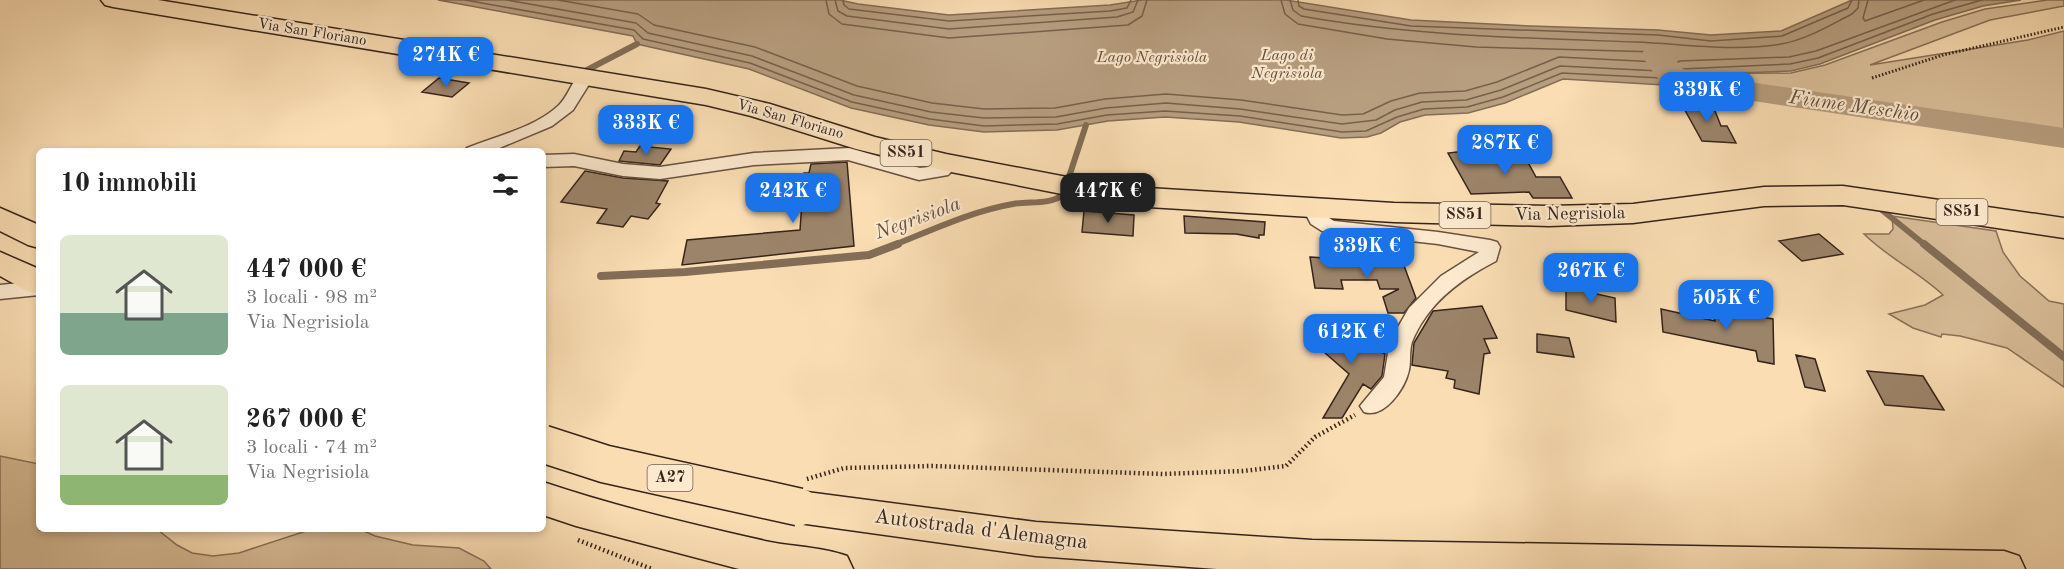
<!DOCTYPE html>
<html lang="it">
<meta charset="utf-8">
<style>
body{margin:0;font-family:"Old Standard TT",serif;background:#f2f2f2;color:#222;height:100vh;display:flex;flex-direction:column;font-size:22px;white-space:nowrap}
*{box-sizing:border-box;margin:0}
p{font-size:20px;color:#767676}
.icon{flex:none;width:33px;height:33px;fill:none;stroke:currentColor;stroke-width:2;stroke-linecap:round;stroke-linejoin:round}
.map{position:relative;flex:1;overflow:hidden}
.drawer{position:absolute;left:36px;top:148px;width:510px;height:384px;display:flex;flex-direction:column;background:#fff;border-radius:9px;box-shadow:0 3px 9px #0003}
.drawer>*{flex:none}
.price{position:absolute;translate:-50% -51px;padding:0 14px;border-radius:12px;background:#1a73e8;color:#fff;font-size:20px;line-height:39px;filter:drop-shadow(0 2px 3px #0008)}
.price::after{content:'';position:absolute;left:50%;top:36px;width:18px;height:14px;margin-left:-9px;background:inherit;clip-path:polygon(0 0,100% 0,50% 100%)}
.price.selected{background:#222;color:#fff}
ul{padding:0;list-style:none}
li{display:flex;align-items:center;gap:18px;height:150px;padding:0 24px}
li span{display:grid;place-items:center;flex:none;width:168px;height:120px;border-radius:9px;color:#555}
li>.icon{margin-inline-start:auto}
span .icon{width:72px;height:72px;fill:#fffc;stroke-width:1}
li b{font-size:26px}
h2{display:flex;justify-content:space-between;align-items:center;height:72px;padding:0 24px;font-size:26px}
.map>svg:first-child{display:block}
</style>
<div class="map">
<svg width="2064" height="569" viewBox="0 0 2064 569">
<rect width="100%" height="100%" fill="#faddb3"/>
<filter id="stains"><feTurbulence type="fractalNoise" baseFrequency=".00333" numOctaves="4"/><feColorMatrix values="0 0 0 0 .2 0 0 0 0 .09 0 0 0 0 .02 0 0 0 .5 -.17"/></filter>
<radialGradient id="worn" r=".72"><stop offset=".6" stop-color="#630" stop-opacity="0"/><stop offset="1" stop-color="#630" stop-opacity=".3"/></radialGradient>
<path fill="#d9be99" stroke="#88715a" stroke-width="1.5" d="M2047 0H2064V6L1990 20 1870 65 2028 40 2064 31V133L1729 85 1698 74 1791 73 1825 65 1942 22 1985 9Z
M1892 216 1996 231 2003 252 2020 276 2049 301 2064 304V387L2007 348 1960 336 1942 334 1941 337 1913 328 1889 314 1925 305 1943 295C1919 272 1888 258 1864 234H1889L1893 229Z
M0 456 39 464V530H158L177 545 192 553 213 556 239 553 309 530H362L375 536 413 545 459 548 484 561 491 569H0Z"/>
<path fill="#b79e7f" stroke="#836d57" stroke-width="1.5" d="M438 0H840L858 4 949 15 1110 5 1142 0H1286L1411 20 1530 26 1658 30 1711 35 1781 31 1852 0H2021L1983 6 1935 20 1820 64 1791 71 1681 75 1664 85 1563 79 1505 103 1468 113 1425 115 1400 122 1381 133 1367 137 1341 138 1239 122 1165 117 1108 121 1057 130 984 132 929 125 851 108 749 69 637 44 633 36Z"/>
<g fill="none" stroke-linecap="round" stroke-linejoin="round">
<path stroke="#76614d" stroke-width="1.5" d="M465 0 634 30 643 39 750 63 852 102 930 119 984 126 1057 124 1107 115 1165 111 1240 116 1342 132 1366 131 1397 117 1424 109 1467 107 1503 97 1562 73 1662 78 1681 69 1790 64 1818 58 1933 14 1982 0
M507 0 636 23 648 33 752 56 854 95 931 112 984 118 1056 117 1106 108 1166 103 1240 109 1342 124 1376 120 1395 110 1422 102 1466 100 1501 90 1560 66 1660 71 1680 61 1789 57 1816 51 1955 0
M558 0 638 14 654 25 755 47 857 86 932 103 984 109 1055 108 1105 99 1166 94 1241 100 1342 115 1363 114 1391 101 1420 93 1465 91 1497 82 1559 57 1658 62 1666 56 1664 53 1657 52 1476 47 1387 39 1298 24 1285 14 1281 0
M826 0 829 14 842 24 949 38 1128 25 1142 16 1147 0
M835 0 838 11 847 16 949 29 1117 17 1133 12 1138 0
M843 0 844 5 849 9 949 21 1110 11 1127 8 1131 0
M1290 0 1293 10 1301 16C1412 36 1523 38 1636 42 1684 44 1733 52 1781 44 1806 40 1830 25 1852 14L1858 8 1859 0
M1298 0 1299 6 1304 9 1411 26 1658 35 1711 41 1782 36 1848 8 1852 0
M1868 0 1863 18 1865 21 1924 0"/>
<path stroke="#836d57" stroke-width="6" d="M585 71 637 44
M1877 206 1925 245
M894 245C932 230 972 211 1013 204 1030 201 1049 205 1063 195L1086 125"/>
<path stroke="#836d57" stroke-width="8" d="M1924 244 2064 357
M601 276 685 272 869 255 898 244"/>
<path fill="#b79e7f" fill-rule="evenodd" d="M1656 46 1667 49 1683 69 1702 75 2064 128V148L1687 91 1661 83 1641 55 1645 49Z"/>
</g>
<path fill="#9c846a" stroke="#36241b" stroke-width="1.5" d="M439 78 469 83 452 97 422 92Z
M1686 99 1704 101 1708 111H1715L1721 126H1727L1736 143 1702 141 1681 103H1688Z
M640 146 671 149 660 165 619 161 624 151 636 152Z
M1474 150 1477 156 1524 155 1536 177H1560L1572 198H1533L1529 192 1471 194 1448 153Z
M847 162 854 246 682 265 687 240 800 230 804 173H809L811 164Z
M585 171 623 178 668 181 656 203 660 204 648 219 631 216 623 227 597 223 607 209 561 202Z
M1084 211 1134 215 1133 236 1082 232Z
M1184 216 1265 222 1264 235H1259V238L1236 234 1185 233Z
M1819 234 1843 254 1802 261 1779 241Z
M1310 257 1403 263 1416 298 1404 313H1388L1383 297 1399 289H1380L1377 280H1341L1343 289 1315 288Z
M1566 287 1615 298 1616 322 1566 310Z
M1482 306 1497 338 1484 339 1490 353 1484 354 1479 394 1454 388 1455 380 1446 378 1448 371 1412 365 1414 343 1433 311Z
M1711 308 1773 319 1774 364 1758 361 1756 351 1663 332 1661 309 1715 321Z
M1336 318 1353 335 1385 354 1382 376 1371 389 1363 384 1342 418H1323L1349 374 1324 352 1333 345 1320 336 1319 326Z
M1537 334 1569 338 1574 357 1537 352Z
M1796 355 1815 359 1825 391 1805 387Z
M1867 371 1923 376 1944 410 1885 405Z"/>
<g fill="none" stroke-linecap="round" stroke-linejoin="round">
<defs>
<path id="minor" d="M585 73 593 78 573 110 552 126 490 152H464L467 148C496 136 534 128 558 106 567 98 571 84 579 74Z
M849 148 920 168 936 166 950 158 957 160 959 164 948 175 919 180 848 160 754 165 660 179 623 176 574 166 543 167V155L574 154 623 164 660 167 754 153Z
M1312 201 1319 203 1326 216 1334 221 1438 232 1490 240 1497 242 1500 247 1496 261C1469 275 1443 292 1425 318 1420 325 1415 334 1412 342 1409 351 1411 361 1409 370 1405 389 1384 419 1364 412L1360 406 1384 377 1390 341 1409 308 1441 276 1479 252 1438 244 1322 231 1311 224 1302 207 1305 203Z
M39 281V295L0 299V285Z"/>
<path id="primary" d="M101 0H158L706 89 770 104 875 137 946 154 1067 177 1148 188 1394 203 1549 206 1633 204 1764 187 1843 186 2064 218V238L1843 205 1764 206 1633 223 1549 226 1394 222 1148 207 1067 195 946 171 856 149 751 116 706 105 113 7 105 5Z"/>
<path id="motorway" d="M0 208 39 225V248L28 245 0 231Z
M0 252 39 269V294L27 291 0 276Z
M543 482C617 507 694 525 770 542 796 547 822 547 847 556L853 569H739L576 526 543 515Z
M799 491 1036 522 1312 540 2004 551 2019 556 2025 569H1217L1036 556 799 523 785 519 779 507 785 495Z"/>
</defs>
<use href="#minor" stroke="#675241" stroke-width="3"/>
<use href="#primary" stroke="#36241b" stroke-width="3"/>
<use href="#motorway" stroke="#36241b" stroke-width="3"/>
<path stroke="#36241b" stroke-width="3" stroke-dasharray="1.5 2" stroke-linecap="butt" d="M1872 78 1943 55 2064 27"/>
<path stroke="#36241b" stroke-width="4.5" stroke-dasharray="1.5 3" stroke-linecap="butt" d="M807 479 844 468 932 466 1163 474 1243 471 1286 466 1315 437 1355 415
M578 540 652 569"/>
<use href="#minor" fill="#fce9ce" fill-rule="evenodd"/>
<use href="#primary" fill="#faddb3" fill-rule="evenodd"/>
<use href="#motorway" fill="#faddb3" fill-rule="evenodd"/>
<defs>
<path id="motorway-bridge" d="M543 444 605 464 799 507"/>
</defs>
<use href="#motorway-bridge" stroke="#36241b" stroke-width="40" stroke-linecap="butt"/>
<use href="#motorway-bridge" stroke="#faddb3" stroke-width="37"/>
</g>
<g text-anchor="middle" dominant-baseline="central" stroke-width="4.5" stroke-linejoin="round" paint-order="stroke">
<g font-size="15" fill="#36241b" stroke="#fce9ce">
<text transform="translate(312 33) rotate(9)">Via San Floriano</text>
<text transform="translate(790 120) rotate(16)">Via San Floriano</text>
</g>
<g font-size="16" font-style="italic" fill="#634f3e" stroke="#fce9ce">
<text x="1287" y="56">Lago di<tspan x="1287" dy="18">Negrisiola</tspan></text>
<text x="1152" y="58">Lago Negrisiola</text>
</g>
<g fill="#fce9ce" stroke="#715f51" stroke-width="1.5">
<rect x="880.5" y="140" width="51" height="26" rx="4.5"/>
<rect x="1936.5" y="199" width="51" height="26" rx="4.5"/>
<rect x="1439.5" y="202" width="51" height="26" rx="4.5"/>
<rect x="647.5" y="465" width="45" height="26" rx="4.5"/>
</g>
<g font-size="16" font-weight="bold" fill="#36241b">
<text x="906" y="153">SS51</text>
<text x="1962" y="212">SS51</text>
<text x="1465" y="215">SS51</text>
<text x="670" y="478">A27</text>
</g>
<g font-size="18" fill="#36241b" stroke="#fce9ce">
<text transform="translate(1570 214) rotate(-1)">Via Negrisiola</text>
</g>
<g font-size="20" font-style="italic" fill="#634f3e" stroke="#fce9ce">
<text transform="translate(1854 107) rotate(8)">Fiume Meschio</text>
<text transform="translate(918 219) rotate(-20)">Negrisiola</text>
</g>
<g font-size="21" fill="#36241b" stroke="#fce9ce">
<text transform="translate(981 530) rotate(7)">Autostrada d'Alemagna</text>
</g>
</g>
<rect width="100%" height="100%" filter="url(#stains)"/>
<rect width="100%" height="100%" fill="url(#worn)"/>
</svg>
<b class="price" style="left:446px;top:88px">274K €</b>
<b class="price" style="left:1707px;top:123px">339K €</b>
<b class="price" style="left:646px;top:156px">333K €</b>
<b class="price" style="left:1505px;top:176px">287K €</b>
<b class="price" style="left:793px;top:224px">242K €</b>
<b class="price selected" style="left:1108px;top:224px">447K €</b>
<b class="price" style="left:1367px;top:279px">339K €</b>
<b class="price" style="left:1591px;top:304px">267K €</b>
<b class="price" style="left:1726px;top:331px">505K €</b>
<b class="price" style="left:1351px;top:365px">612K €</b>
<section class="drawer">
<h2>10 immobili<svg class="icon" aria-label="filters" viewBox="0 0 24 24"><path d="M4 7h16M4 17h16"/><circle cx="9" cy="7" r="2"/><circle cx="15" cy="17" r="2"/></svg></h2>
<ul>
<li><span style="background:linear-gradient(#dfe7d0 65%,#7fa58c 0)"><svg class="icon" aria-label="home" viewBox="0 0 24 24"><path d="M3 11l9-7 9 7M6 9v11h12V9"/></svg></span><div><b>447 000 €</b><p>3 locali · 98 m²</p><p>Via Negrisiola</p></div></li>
<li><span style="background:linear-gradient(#dfe7d0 75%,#8fb573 0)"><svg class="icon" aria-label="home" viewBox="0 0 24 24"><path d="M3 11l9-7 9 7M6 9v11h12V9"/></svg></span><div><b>267 000 €</b><p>3 locali · 74 m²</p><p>Via Negrisiola</p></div></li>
</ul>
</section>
</div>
